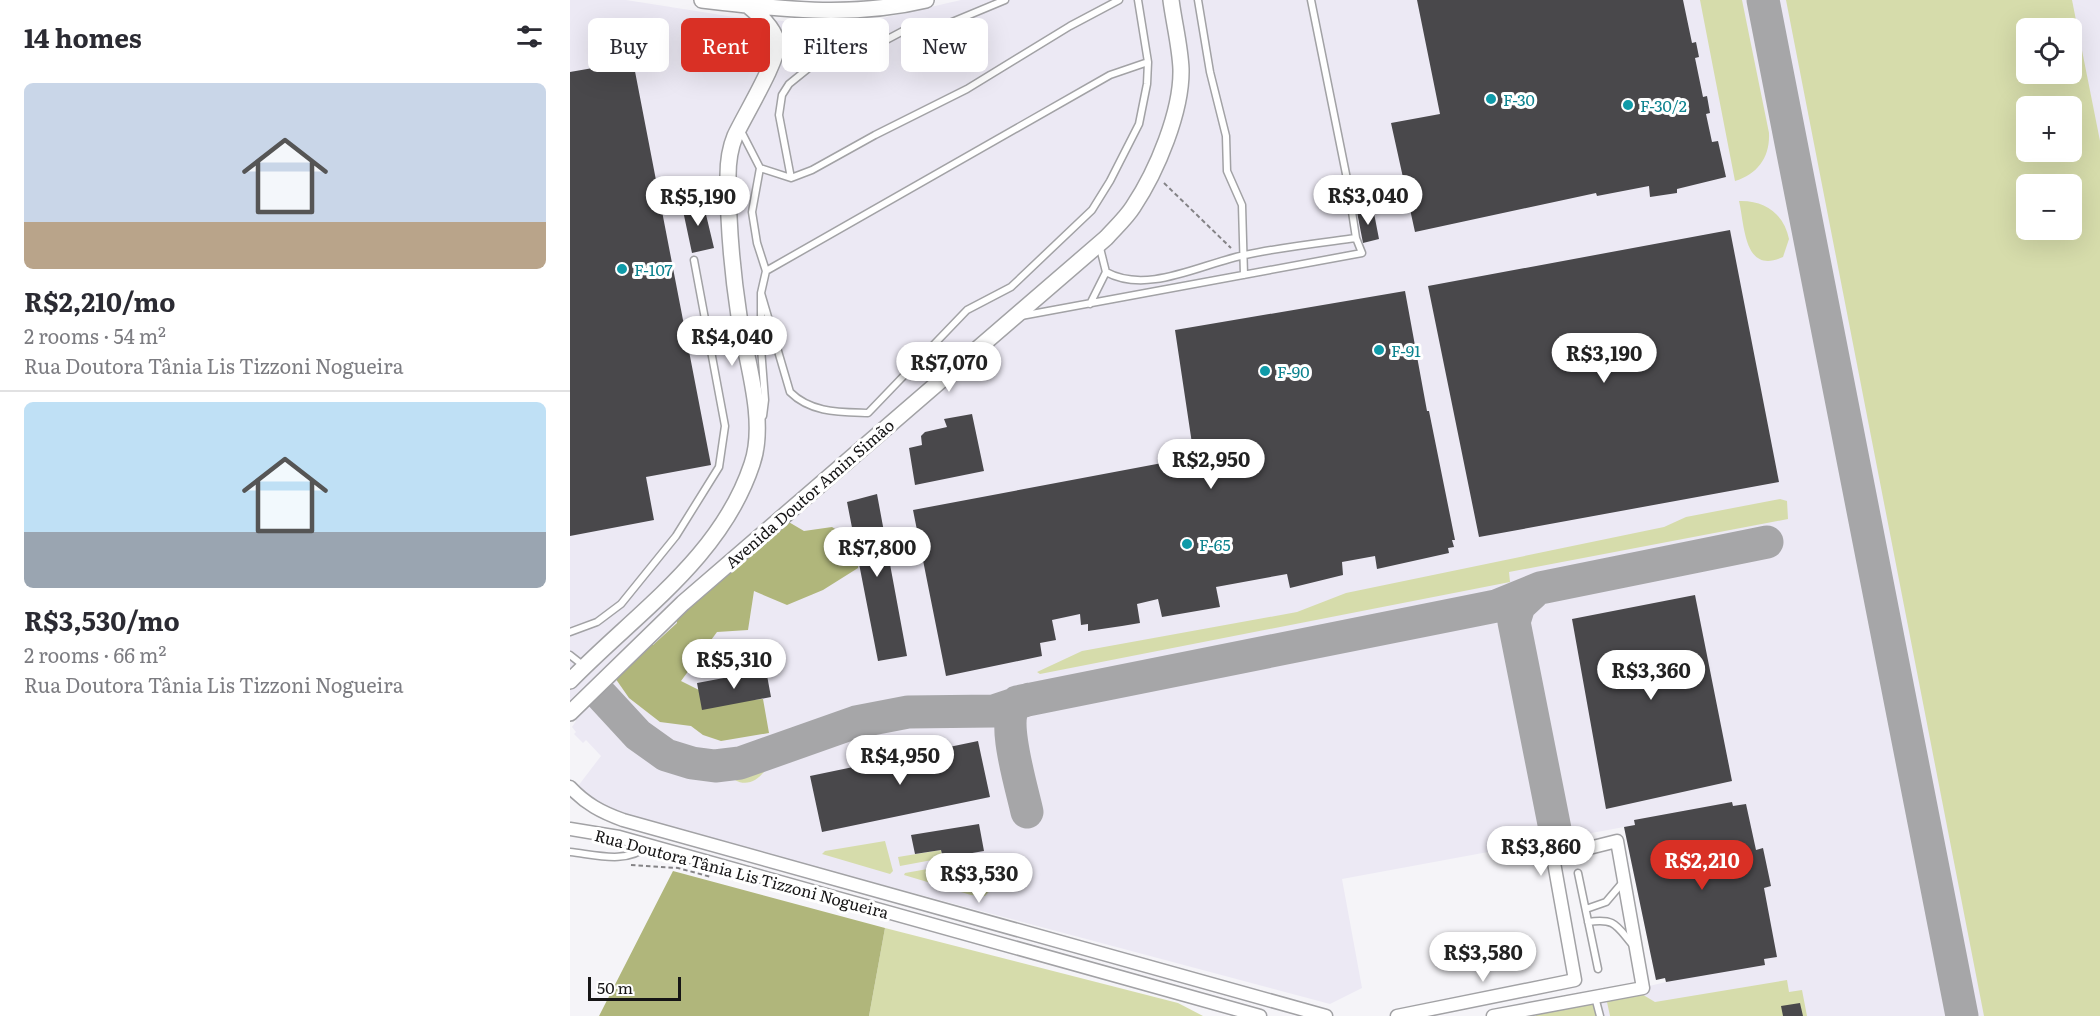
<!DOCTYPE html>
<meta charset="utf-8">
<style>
body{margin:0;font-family:Literata,serif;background:#f2f2f3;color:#2b2b33;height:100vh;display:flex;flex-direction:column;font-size:22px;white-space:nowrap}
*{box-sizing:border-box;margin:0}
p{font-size:20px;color:#7c7c81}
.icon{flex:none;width:33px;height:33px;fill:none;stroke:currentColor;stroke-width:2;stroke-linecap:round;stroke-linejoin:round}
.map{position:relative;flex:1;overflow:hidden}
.sheet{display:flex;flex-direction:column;background:#fff;width:570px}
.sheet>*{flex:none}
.top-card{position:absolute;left:18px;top:18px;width:570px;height:54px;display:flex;gap:12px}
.tools{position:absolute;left:1446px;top:18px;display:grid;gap:12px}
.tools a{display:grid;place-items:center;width:66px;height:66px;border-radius:9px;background:#fff;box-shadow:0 6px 24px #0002;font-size:30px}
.scale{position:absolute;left:18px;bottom:15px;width:93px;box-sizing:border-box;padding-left:6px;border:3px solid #161516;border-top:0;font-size:16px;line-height:21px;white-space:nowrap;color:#161516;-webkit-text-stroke:4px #fff;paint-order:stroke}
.price{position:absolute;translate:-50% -51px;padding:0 14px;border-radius:21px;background:#fff;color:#222;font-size:20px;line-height:39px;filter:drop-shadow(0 2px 3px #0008)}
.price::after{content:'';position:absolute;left:50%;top:36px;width:18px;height:14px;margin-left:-9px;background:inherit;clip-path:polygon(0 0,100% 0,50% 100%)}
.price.active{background:#d93025;color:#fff}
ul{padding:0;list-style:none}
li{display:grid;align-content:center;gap:12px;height:318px;padding:0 24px}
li+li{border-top:2px solid #e1e1e2}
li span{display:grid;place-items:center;height:186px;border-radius:9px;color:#555}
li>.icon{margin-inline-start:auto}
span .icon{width:108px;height:108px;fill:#fffc;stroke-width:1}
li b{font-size:26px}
h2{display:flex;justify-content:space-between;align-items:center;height:72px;padding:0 24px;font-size:26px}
.tag{padding:0 21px;border-radius:9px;background:#fff;box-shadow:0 6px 24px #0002;font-size:21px;line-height:54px}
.tag.active{background:#d93025;color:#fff}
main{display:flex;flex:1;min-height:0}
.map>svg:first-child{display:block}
</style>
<main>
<section class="sheet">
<h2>14 homes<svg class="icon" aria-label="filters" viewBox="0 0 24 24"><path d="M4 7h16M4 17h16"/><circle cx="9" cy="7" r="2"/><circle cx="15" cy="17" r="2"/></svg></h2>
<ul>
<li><span style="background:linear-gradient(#c9d6e8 75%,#b9a48a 0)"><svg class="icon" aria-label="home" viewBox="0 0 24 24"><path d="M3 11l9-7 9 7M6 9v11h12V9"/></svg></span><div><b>R$2,210/mo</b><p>2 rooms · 54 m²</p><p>Rua Doutora Tânia Lis Tizzoni Nogueira</p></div></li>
<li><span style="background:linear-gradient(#bfe0f5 70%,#9aa5b1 0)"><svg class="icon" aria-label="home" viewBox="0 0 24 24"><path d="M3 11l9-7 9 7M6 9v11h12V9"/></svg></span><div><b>R$3,530/mo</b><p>2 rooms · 66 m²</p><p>Rua Doutora Tânia Lis Tizzoni Nogueira</p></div></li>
</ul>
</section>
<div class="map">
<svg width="1530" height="1016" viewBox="0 0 1530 1016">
<rect width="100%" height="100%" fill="#f5f4f8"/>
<path fill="#ece9f4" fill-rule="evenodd" d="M0 0H56L164 17 264 25 304 20 391 0H1530V1016H954L1096 982 1095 978 1086 980 1054 827 772 879 792 988 760 1004 77 822 33 809 5 790 31 756 16 740 13 743 4 734 6 732 2 727 6 721 0 715ZM1456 28H1502V74H1456ZM1456 106H1502V152H1456ZM1456 184H1502V230H1456Z"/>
<path fill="#d6dcab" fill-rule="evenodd" d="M1130 0H1172L1199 133C1200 157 1188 174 1165 181Z
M1216 0H1502L1530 141V1016H1414ZM1456 28H1502V74H1456ZM1456 106H1502V152H1456ZM1456 184H1502V230H1456Z
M1169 201C1195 200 1214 214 1219 239L1213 257C1174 275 1175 227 1169 201Z
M1210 499 1217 501 1218 519 939 572 940 582 470 674 467 672 512 651 727 612 776 593 1094 527 1116 517Z
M196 769C189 780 177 787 165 780L168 775Z
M315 841 323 871 320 874 252 854 255 851Z
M371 850 373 858 330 866 328 857Z
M420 858 426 884 415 896 401 895 334 875 335 873Z
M315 928 608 1003 633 1016H299Z
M1217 980 1219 992 1232 990 1237 1016H1040L1037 1002 1040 998 1070 993 1085 1002Z
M1024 1002 1026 1016H966L965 1014Z"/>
<path fill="#b0b67b" d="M217 521 234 531 262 527 290 545 288 568 253 590 217 605 184 591 178 630 147 632 111 681 153 702 193 699 199 733 151 741 133 735 121 726 90 722 59 698 43 675 75 644 83 645 107 623 106 616Z
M103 871 315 928 299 1016H29Z"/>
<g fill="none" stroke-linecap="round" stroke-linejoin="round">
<path stroke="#a6a6a8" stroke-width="33" d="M1193 0 1392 1016
M963 593 949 606 944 622 985 829
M32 696 68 735 96 755 122 763 145 766 170 763 286 722 338 712 424 711 460 699
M457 812C452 788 430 719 447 702L926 606 970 588 1197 542"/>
</g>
<path fill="#49484b" d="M847 0H1113L1122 43 1126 42 1129 57 1125 58 1133 97 1137 96 1140 113 1136 114 1142 142 1148 141 1156 177 1107 189V193L1080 197 1079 186 1027 196 1026 193 845 232 821 123 870 114Z
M63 61 141 465 76 477 84 520 0 536V72Z
M133 202 144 248 122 253 112 206Z
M803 208 809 239 793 243 787 212Z
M1160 230 1209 482 909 537 858 286Z
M835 291 857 411H859L885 540H882L884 547 878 548 879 553 807 569 805 556 772 562 773 575 720 588 717 574 646 587 650 607 592 617 588 599 567 604 570 623 552 626 518 631V624L511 625 510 614 482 620 486 640 470 643 472 656 376 676 343 510 624 457 605 330Z
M402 414 414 471 345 485 339 448 352 445 351 436 355 432 377 427 374 419Z
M307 494 337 656 308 661 277 502Z
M1125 595 1162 781 1036 809 1002 619Z
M196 670 201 697 132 710 127 683Z
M408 741 420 797 252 832 240 776Z
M1162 802 1163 806 1176 804 1186 850 1193 848 1201 886 1194 888 1207 957 1194 959 1195 965 1096 982 1095 978 1086 980 1054 827 1065 825 1064 820Z
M409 824 414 851 373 858 371 850 345 854 341 835Z
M1230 1003 1233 1016H1213L1211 1006Z"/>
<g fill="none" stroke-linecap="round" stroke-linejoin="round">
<defs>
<path id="service" d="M628 0 640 72 656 136 657 171 672 205 674 275
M170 129 190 168 182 212 187 243 196 271 191 293V348L195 400 193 416
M190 168 221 178 242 170 305 135 397 89 500 26 549 0
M221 178 209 115 212 95 219 84 240 67 286 56 333 31 375 25 435 0
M529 244 536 272C578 295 633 263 675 255 712 247 749 243 786 238
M196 271 540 75 578 62
M191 293 220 392C241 413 270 412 298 413L397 310 441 287 522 210 540 181 569 124 577 84 578 62 568 0
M520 304 536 272
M451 316 792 253 786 238 777 179 741 0
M0 632 27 622 51 604 106 536 149 467 155 426 124 260
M0 655 14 666
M0 852C27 855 56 864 78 846
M1008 873 1028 969
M1016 909 1036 902 1053 882
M1018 922C1045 918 1046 925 1062 944
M1025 997 1030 1016"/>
<path id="minor" d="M0 787C16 804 31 812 53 820L756 1016
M0 829 49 837 690 1016
M827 1016 1005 980 983 857 1047 841 1073 988 923 1016"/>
<path id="tertiary" d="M132 0C207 9 282 18 356 0
M0 681C66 613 151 558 182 464 197 421 176 360 169 316 162 270 158 223 158 176 158 164 160 148 165 136 173 118 211 56 207 42 203 26 188 14 176 4
M0 713 113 603 536 238C545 228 556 218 563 207 587 171 612 111 611 69 610 46 604 23 601 0"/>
</defs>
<use href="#service" stroke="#a2a2a5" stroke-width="9"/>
<use href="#minor" stroke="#a2a2a5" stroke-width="15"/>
<use href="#tertiary" stroke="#a2a2a5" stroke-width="18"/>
<path stroke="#848386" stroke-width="2" stroke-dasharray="4.5 3" stroke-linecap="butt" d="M594 183 661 248
M61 865 108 868 141 877"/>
<use href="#service" stroke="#fff" stroke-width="6"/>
<use href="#minor" stroke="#fff" stroke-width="12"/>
<use href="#tertiary" stroke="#fff" stroke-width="15"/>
</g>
<g fill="#0f9aa8" stroke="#fff" stroke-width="2">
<circle cx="921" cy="99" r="6"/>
<circle cx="1058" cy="105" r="6"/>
<circle cx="52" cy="269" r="6"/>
<circle cx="809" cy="350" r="6"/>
<circle cx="695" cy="371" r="6"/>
<circle cx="617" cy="544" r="6"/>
</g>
<g text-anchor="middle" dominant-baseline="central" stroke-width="6" stroke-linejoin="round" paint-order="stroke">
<g font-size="16" fill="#0d838f" stroke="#fff" text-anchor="start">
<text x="933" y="99">F-30</text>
<text x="1070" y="105">F-30/2</text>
<text x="64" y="269">F-107</text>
<text x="821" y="350">F-91</text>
<text x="707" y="371">F-90</text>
<text x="629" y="544">F-65</text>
</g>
<g font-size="16" fill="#161516" stroke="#fff">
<text transform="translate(239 493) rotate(-41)">Avenida Doutor Amin Simão</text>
<text transform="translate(172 873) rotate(15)">Rua Doutora Tânia Lis Tizzoni Nogueira</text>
</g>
</g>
</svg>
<div class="tools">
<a><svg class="icon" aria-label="locate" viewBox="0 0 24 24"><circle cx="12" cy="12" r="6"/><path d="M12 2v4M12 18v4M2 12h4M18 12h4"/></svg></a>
<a>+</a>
<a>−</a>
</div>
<div class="scale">50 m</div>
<b class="price" style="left:798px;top:226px">R$3,040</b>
<b class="price" style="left:128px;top:227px">R$5,190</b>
<b class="price" style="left:162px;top:367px">R$4,040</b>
<b class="price" style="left:1034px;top:384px">R$3,190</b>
<b class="price" style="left:379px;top:393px">R$7,070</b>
<b class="price" style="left:641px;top:490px">R$2,950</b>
<b class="price" style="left:307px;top:578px">R$7,800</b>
<b class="price" style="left:164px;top:690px">R$5,310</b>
<b class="price" style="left:1081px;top:701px">R$3,360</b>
<b class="price" style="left:330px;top:786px">R$4,950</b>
<b class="price" style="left:971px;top:877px">R$3,860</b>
<b class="price active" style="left:1132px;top:891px">R$2,210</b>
<b class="price" style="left:409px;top:904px">R$3,530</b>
<b class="price" style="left:913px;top:983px">R$3,580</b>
<div class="top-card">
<a class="tag">Buy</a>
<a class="tag active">Rent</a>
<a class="tag">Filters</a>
<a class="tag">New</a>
</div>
</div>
</main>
